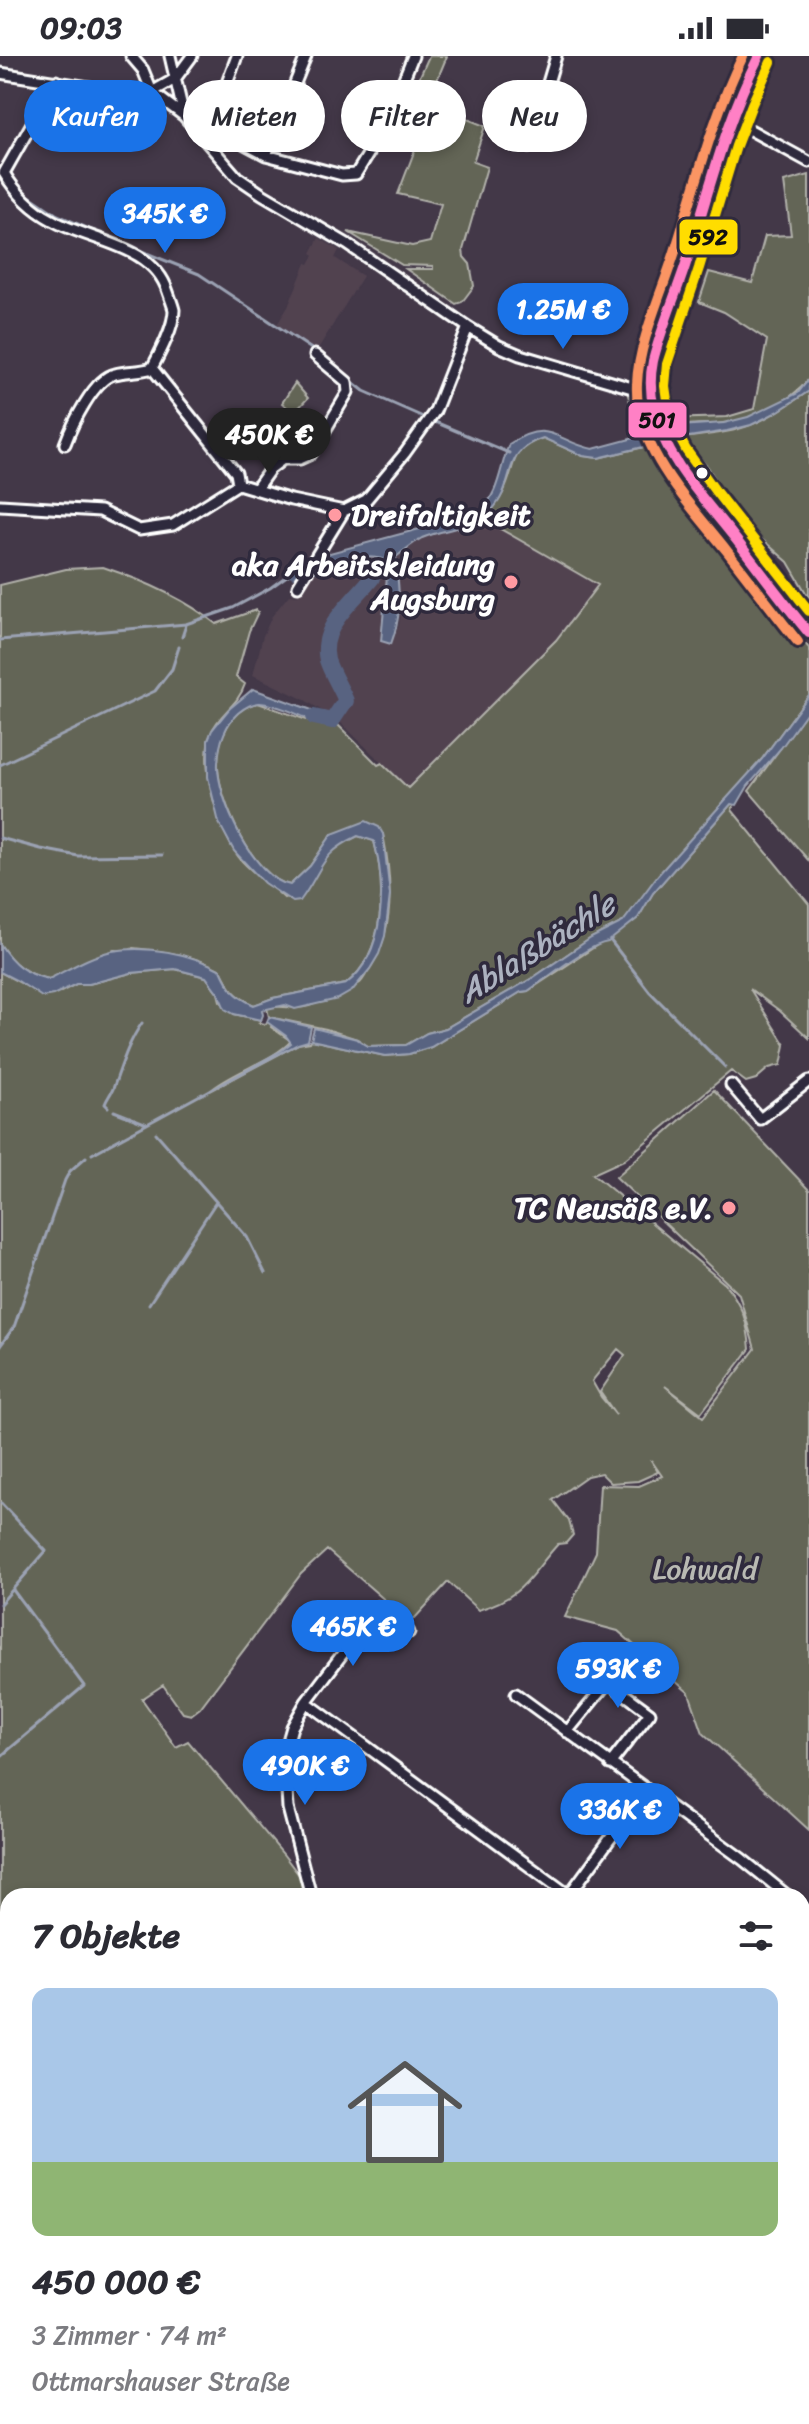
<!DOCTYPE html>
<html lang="de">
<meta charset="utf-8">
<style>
body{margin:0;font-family:Sriracha,sans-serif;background:#f2f2f3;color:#2b2b33;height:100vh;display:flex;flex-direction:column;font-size:30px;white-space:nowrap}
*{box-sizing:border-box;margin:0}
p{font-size:26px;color:#7c7c81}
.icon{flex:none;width:44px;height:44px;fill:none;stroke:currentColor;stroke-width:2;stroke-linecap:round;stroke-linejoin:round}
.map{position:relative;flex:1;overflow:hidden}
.details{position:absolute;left:0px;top:1832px;width:810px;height:536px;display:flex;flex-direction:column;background:#fff;border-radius:24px 24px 0 0;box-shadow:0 4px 12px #0003}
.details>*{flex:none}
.top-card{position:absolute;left:24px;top:24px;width:762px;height:72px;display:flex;gap:16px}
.price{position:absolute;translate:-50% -68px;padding:0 18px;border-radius:28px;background:#1a73e8;color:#fff;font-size:26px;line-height:52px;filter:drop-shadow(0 2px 4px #0008)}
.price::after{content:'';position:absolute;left:50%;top:48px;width:24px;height:18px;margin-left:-12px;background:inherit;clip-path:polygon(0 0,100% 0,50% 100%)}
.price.current{background:#222;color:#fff}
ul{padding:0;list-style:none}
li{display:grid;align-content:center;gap:16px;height:424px;padding:0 32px}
li span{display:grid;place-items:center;height:248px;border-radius:16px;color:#555}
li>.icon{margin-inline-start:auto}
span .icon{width:144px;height:144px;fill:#fffc;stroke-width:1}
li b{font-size:34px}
h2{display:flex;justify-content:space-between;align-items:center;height:96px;padding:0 32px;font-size:34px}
.tag{padding:0 28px;border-radius:36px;background:#fff;box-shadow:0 4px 12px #0003;font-size:28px;line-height:72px}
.tag.current{background:#1a73e8;color:#fff}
.status{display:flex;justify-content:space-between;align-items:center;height:56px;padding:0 40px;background:#fff;direction:ltr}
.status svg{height:22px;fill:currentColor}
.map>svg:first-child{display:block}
</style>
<div class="status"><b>09:03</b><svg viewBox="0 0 49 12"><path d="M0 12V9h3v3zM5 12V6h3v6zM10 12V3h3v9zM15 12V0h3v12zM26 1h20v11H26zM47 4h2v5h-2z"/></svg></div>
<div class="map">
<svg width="809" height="2368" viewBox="0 0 809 2368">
<rect width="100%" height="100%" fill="#433848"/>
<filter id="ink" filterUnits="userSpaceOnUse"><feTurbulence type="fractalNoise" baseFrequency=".0125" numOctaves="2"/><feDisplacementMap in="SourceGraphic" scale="16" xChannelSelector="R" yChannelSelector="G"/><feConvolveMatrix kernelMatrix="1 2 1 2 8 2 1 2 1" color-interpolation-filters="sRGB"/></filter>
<g filter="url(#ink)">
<path fill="#514250" d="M319 182 339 194 335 202 363 220 316 296 276 270 288 251 306 207 309 208 314 199 311 197Z
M483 463 599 529 556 584 408 732 340 666 305 644 253 619 263 580 272 560 289 539 297 540 314 512 374 500 383 503 361 540 388 508 381 585 391 588 399 568 401 554 396 501 421 482Z
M180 2360H272L242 2368H153Z"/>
<path fill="#646557" stroke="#b2b2ab" stroke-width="2" fill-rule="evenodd" d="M429 0H447L433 34 417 27Z
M432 49 485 70 473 106 487 111 463 194 464 201 470 208 474 230 462 246 456 248 406 213H433V210L402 209 348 176 412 190 430 186 441 148 398 138Z
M809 119V323C788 349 748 366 715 368 700 368 686 367 672 374L668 363 727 361 754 353 767 284 724 256 699 246 709 216 752 227 765 180 791 179 784 126Z
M295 327 308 342 294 357 282 347Z
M809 335V542L788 506 743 467 708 411 699 401 681 392 676 383C701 379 729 378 753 368 773 360 791 347 809 335Z
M628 339 639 347 652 379 640 382Z
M543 382 583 400 598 402 657 388 665 405 670 426 677 439 703 457 779 556 809 592V639L762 703 623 866 591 882 534 921 446 972 427 977 406 989 368 990 357 983 326 973 269 961 267 952C285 948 294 955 309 950 320 946 352 933 360 927 363 924 365 920 367 917 396 877 392 824 383 778H332L310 810 290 829C254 823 219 744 218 711 217 684 230 652 258 647L324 670 332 669 335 666 378 709 382 707 408 732 556 584 598 529 483 463C491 455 498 447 503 437 517 410 507 394 543 382Z
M103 511C142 524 184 542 216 568L256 554 258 556 249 575 236 621 245 628C238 650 219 657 211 677 198 709 220 781 242 805 255 819 270 829 284 842L310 830 313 822 330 797 337 790 358 780 374 785C386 830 386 896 346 928L273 942 254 949C234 939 230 933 221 914 195 899 163 895 133 892L128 895 114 894 49 923C25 918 13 908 0 888V529L66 513Z
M809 653V805L749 735Z
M732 747 734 749 732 754 809 848V982L780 955 750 933 785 989 781 1009 769 1012 756 1023 746 1026 731 1015 624 1104 593 1118 725 1228C742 1248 748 1267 750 1293L701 1357 665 1330 703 1361 755 1293 739 1238 616 1121 714 1034 809 1134V1774L703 1677 689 1637 618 1575 565 1561 596 1496 600 1429 639 1430 662 1420 651 1404 658 1416 638 1425 611 1427 601 1417 587 1420 553 1444 569 1465 573 1479 566 1487 558 1488C528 1521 524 1541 478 1554L448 1526 415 1562 409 1565 327 1494 301 1518 200 1652 191 1659 183 1657 163 1629 142 1643 176 1691 188 1685 283 1798 302 1823 307 1840H8V2017L0 2020V916L30 932 61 936 76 928H89L131 917 175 913 206 921 218 937 220 945 234 958 261 964 259 967 266 968 267 966 272 968 271 971 291 985C273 1005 231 1016 210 1035L298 988 310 986 311 984 385 1000 409 998 431 991 521 936 528 935 638 862 653 837ZM618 1293 625 1299 600 1336 616 1359 601 1341 592 1325Z"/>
<path fill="#586481" stroke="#9ba2b3" stroke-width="2" d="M809 323V335L777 356 751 369 727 375 676 383 598 402 583 400 543 382C499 396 518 427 491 455 474 473 444 472 422 482 413 487 404 495 396 501 398 536 404 553 391 588L381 585 388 509 361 541 357 537 383 503C361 497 336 507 314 512L322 499 479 457C500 436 499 414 509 388 550 361 556 386 593 393L679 370 724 367 748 361 798 337Z
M253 633 323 658 335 666 332 669 324 670C305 662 281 649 260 647 251 647 244 652 238 657 224 670 219 689 218 707 216 741 254 823 290 829L310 810 332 778 366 765 379 771 383 778 390 839 385 880 379 898 370 913 352 935 338 943 295 953 285 949 262 954 263 959 261 964 234 958 225 953 218 937 206 921 175 913 131 917 89 928H76L53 939 42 941 18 925 0 916V888C13 908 25 918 49 923 69 913 90 900 112 895 147 889 189 897 221 914 229 932 234 940 254 949L273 942 346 928C386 897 386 830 374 785L358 780C318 799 324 813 300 845L293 846 264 827 234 795 219 767 208 721V684L212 674 229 653Z
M809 639V653L781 692 748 730 737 749 731 748 653 837 638 862 608 886C587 889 548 922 528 935L521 936 431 991 409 998 385 1000 311 984 314 972 357 983 368 990 406 989 427 977 446 972 534 921 591 882 623 866 658 819 762 703Z
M269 961 311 971 308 985 298 988 200 1040 282 994 291 987 286 980 267 966Z"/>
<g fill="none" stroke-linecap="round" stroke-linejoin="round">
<path stroke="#9ba2b3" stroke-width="3" d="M22 135 56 158 114 184
M124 188 199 218 316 296
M349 323 364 335 421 360
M435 366 509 397
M182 581 186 569
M0 584 186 568 233 552 270 532 295 514
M0 709 155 635 172 613 179 591
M0 782 41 793 78 800 162 799
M610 884 650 936 725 1011
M108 1051 105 1048C107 1042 112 1037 114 1030 122 1008 128 987 142 967
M114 1055 147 1068
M156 1077 247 1181 265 1217
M92 1098 202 1038
M149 1248 216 1146
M0 1290 14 1271 65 1124 70 1115 86 1101
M0 1548 46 1495 1 1447
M0 1701 84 1630 13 1534"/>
<path stroke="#586481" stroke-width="16" d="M295 514 325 506
M346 645C341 632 331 617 327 604 319 570 354 545 372 522
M314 661 332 665 344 647"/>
<defs>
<path id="minor" d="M131 0 143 14 152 36
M170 0 184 60
M742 0 754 9
M759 0C729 55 713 116 696 175 683 219 668 262 653 305 637 373 698 434 736 484 760 515 784 547 809 577
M0 17 133 38 152 36 184 60 237 121 262 138 347 188 468 271 499 290 520 299 649 337
M56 25 4 117C16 137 31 153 52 164 91 186 153 188 168 236 170 242 173 249 174 254 174 271 160 297 152 312L236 417 238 428
M152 36 175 23 192 0
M732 64 809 106
M211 70 237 0
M199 78 211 70 266 99 342 119 356 118 383 74 413 0
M529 91 556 0
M266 99 306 0
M65 388C72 369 94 322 115 318 127 315 140 316 152 312
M256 433 270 413 283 403H300L311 398 348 336 347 326 315 299
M0 449 100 455 139 474 173 469 238 428 291 444 344 455 366 444 405 397 435 355 468 271
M298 530 344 455
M731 1029 760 1063 809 1025
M516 1638 742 1803 788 1840
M306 1646 570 1840
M567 1676 608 1626 650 1657 610 1708
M569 1839 646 1734
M311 1840 288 1752 286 1717 288 1685 292 1671 306 1646 378 1551 409 1576
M802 1852 809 1859
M802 1991 809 1987
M802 2001 809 2008
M0 2038 8 2034
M0 2271 8 2274
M802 2327 809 2330
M802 2345 809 2346
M113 2360 119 2368
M734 2360 739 2368
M469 2368 499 2360"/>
</defs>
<use href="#minor" stroke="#fff" stroke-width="15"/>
<use href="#minor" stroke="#2f2a3d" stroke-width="9"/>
<defs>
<path id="bus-1" d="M759 0C726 64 710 132 688 201 678 234 661 272 653 305 650 320 650 337 654 353 664 402 704 443 734 481 759 513 783 546 809 577"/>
<path id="bus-2" d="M743 0C713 60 697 125 677 189 665 230 638 286 637 328 634 392 690 448 727 495 751 526 774 556 798 586"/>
<path id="bus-3" d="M771 6 752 48 736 90 699 212 667 308 665 330 668 351 675 373 686 394 716 436 809 555"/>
</defs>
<use href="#bus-1" stroke="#2f2a3d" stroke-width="16"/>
<use href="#bus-2" stroke="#2f2a3d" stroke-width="16"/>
<use href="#bus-3" stroke="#2f2a3d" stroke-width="16"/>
<use href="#bus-1" stroke="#ff80c5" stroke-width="10"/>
<use href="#bus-2" stroke="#fb9564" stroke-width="10"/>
<use href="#bus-3" stroke="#fd0" stroke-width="10"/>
</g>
</g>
<circle fill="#fff" stroke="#2f2a3d" stroke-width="3" cx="702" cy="417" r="7"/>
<g fill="#ff9aa2" stroke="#2f2a3d" stroke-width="3">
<circle cx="335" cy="459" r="8"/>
<circle cx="511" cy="526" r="8"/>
<circle cx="729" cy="1152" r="8"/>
</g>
<g text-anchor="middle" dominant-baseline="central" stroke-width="7" stroke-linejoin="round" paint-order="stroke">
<g font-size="30" font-weight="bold" fill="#fff" stroke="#2f2a3d" text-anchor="end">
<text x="351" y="459" text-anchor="start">Dreifaltigkeit</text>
<text x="495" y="509">aka Arbeitskleidung<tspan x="495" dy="34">Augsburg</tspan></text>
<text x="713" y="1152">TC Neusäß e.V.</text>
</g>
<g font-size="30" fill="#b9bab3" stroke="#2f2a3d">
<text x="705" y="1513">Lohwald</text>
</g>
<g font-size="32" font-style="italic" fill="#acb2c0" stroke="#2f2a3d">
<text transform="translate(537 892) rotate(-32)">Ablaßbächle</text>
</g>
</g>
<g stroke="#2f2a3d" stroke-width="3">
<rect x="678" y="162" width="61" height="38" rx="8" fill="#fd0"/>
<rect x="627" y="345" width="61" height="38" rx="8" fill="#ff80c5"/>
</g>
<g font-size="22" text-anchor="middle" font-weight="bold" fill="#111">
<text x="708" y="189">592</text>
<text x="657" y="372">501</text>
</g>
</svg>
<b class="price" style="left:165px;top:199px">345K €</b>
<b class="price" style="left:563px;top:295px">1.25M €</b>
<b class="price current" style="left:269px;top:420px">450K €</b>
<b class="price" style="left:353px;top:1612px">465K €</b>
<b class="price" style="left:618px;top:1654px">593K €</b>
<b class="price" style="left:305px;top:1751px">490K €</b>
<b class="price" style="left:620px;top:1795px">336K €</b>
<div class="top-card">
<a class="tag current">Kaufen</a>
<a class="tag">Mieten</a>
<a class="tag">Filter</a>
<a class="tag">Neu</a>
</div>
<section class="details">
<h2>7 Objekte<svg class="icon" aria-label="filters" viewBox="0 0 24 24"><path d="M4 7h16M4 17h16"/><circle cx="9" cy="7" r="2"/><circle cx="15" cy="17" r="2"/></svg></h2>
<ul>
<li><span style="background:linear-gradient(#a9c7e8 70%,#8fb573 0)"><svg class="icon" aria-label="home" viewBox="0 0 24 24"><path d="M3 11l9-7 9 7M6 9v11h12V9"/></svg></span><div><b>450 000 €</b><p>3 Zimmer · 74 m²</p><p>Ottmarshauser Straße</p></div></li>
</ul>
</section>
</div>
